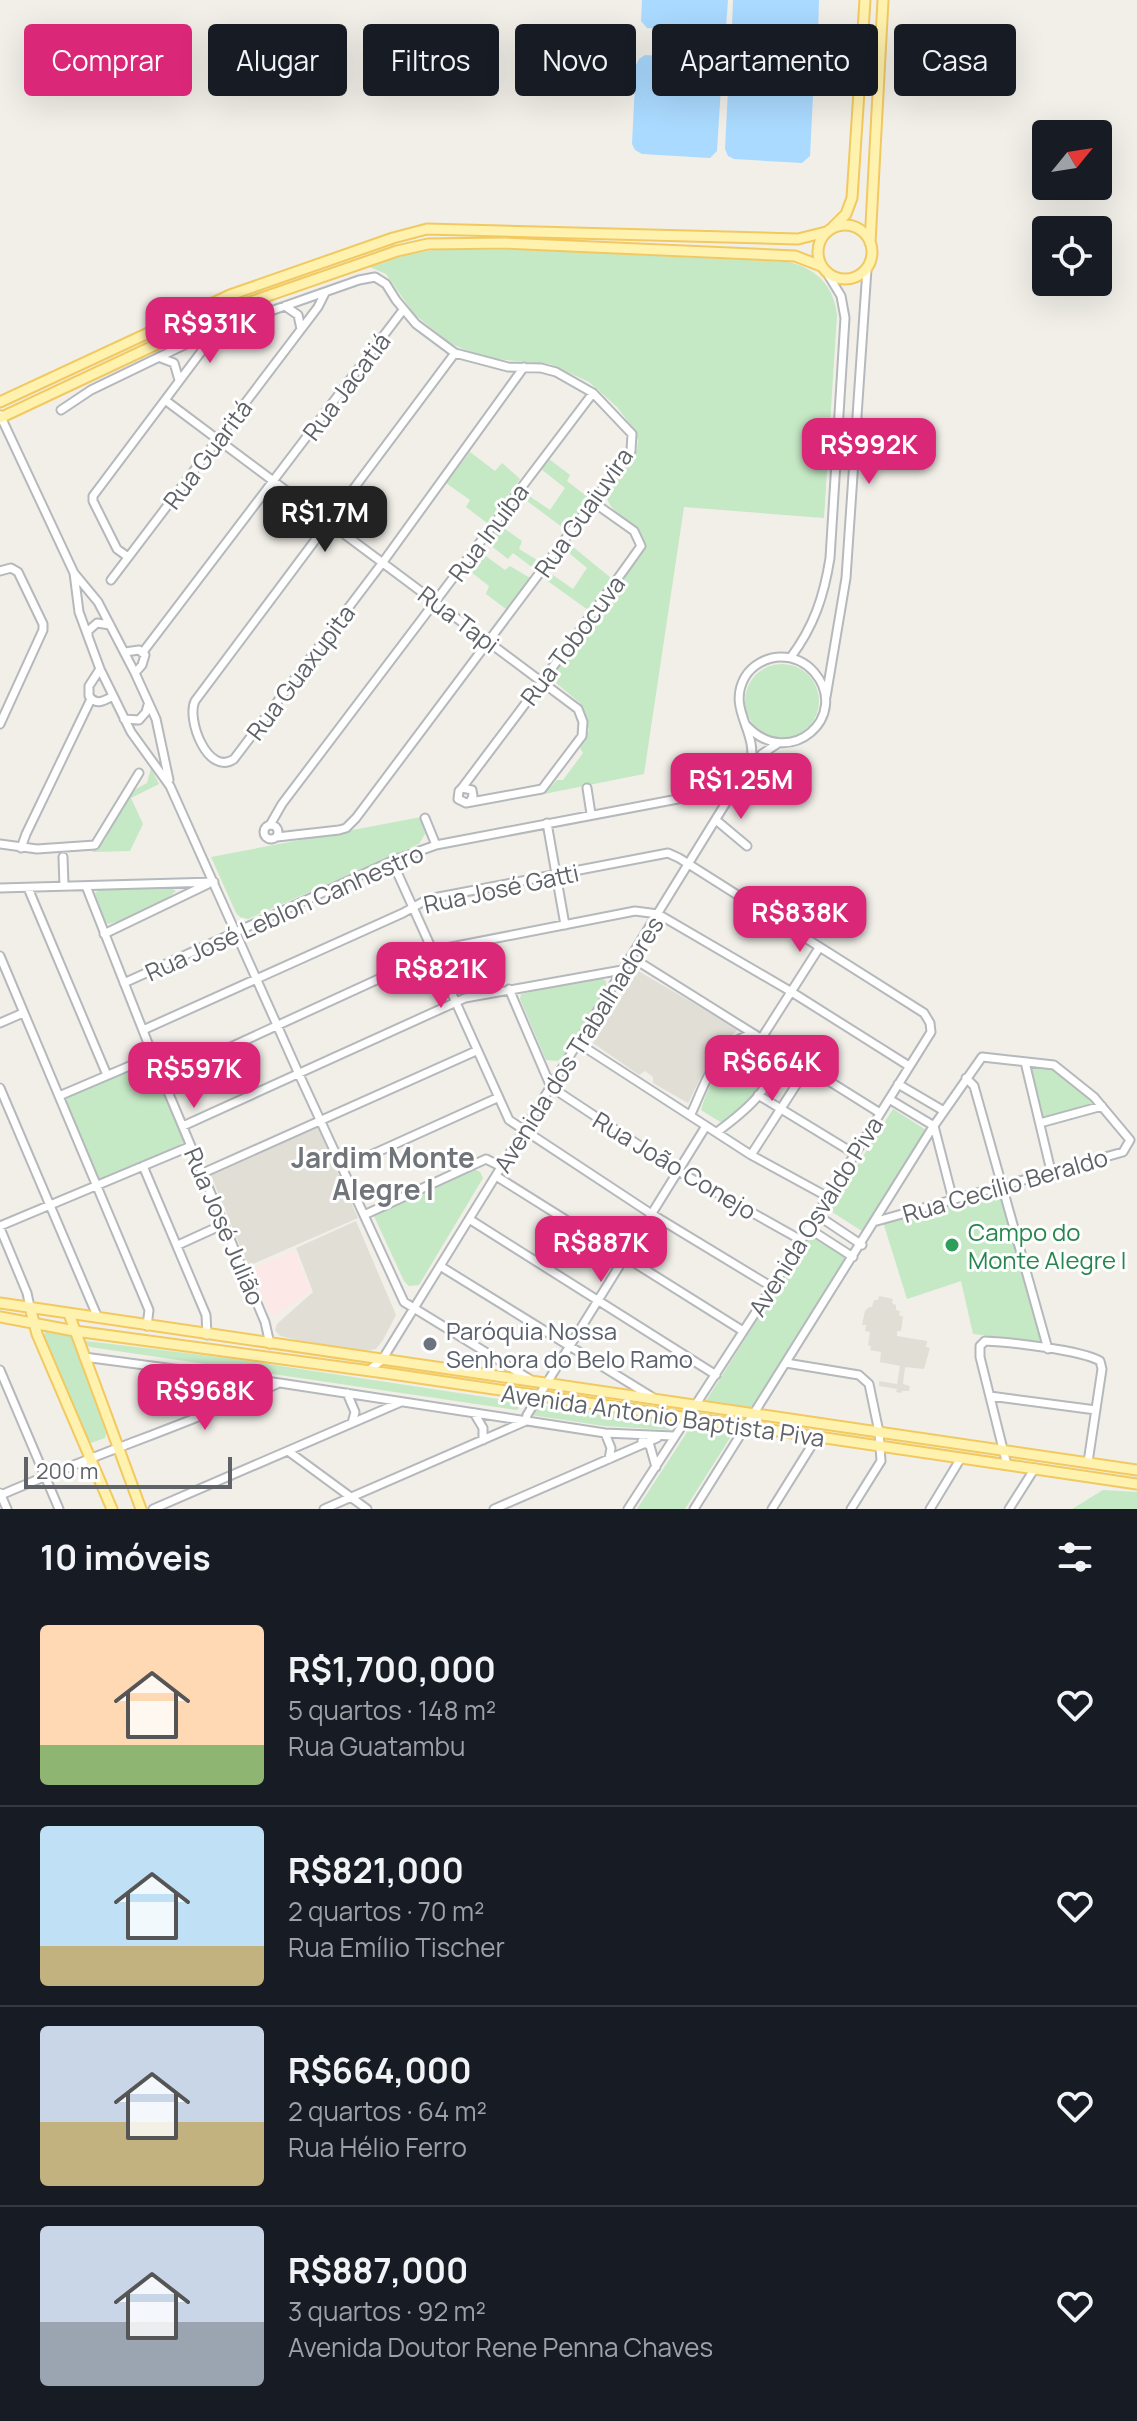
<!DOCTYPE html>
<html lang="pt">
<meta charset="utf-8">
<style>
body{margin:0;font-family:Manrope,sans-serif;background:#20242c;color:#f1f3f6;height:100vh;display:flex;flex-direction:column;font-size:30px;white-space:nowrap}
*{box-sizing:border-box;margin:0}
p{font-size:26px;color:#9ea1a6}
.icon{flex:none;width:44px;height:44px;fill:none;stroke:currentColor;stroke-width:2;stroke-linecap:round;stroke-linejoin:round}
.map{position:relative;height:1509px;overflow:hidden}
.side{display:flex;flex-direction:column;background:#171b24;flex:1}
.side>*{flex:none}
.banner{position:absolute;left:24px;top:24px;width:1090px;height:72px;display:flex;gap:16px}
.needle{width:52px;rotate:60deg}
.controls{position:absolute;left:1032px;top:120px;display:grid;gap:16px}
.controls a{display:grid;place-items:center;width:80px;height:80px;border-radius:8px;background:#171b24;box-shadow:0 8px 32px #0002;font-size:40px}
.scale{position:absolute;left:24px;bottom:20px;width:208px;box-sizing:border-box;padding-left:8px;border:4px solid #5f6368;border-top:0;font-size:22px;line-height:28px;white-space:nowrap;color:#5f6368;-webkit-text-stroke:6px #fff;paint-order:stroke}
.price{position:absolute;translate:-50% -68px;padding:0 18px;border-radius:16px;background:#db2777;color:#fff;font-size:26px;line-height:52px;filter:drop-shadow(0 2px 4px #0008)}
.price::after{content:'';position:absolute;left:50%;top:48px;width:24px;height:18px;margin-left:-12px;background:inherit;clip-path:polygon(0 0,100% 0,50% 100%)}
.price.current{background:#222;color:#fff}
ul{padding:0;list-style:none}
li{display:flex;align-items:center;gap:24px;height:200px;padding:0 40px}
li+li{border-top:2px solid #363941}
li span{display:grid;place-items:center;flex:none;width:224px;height:160px;border-radius:8px;color:#555}
li>.icon{margin-inline-start:auto}
span .icon{width:96px;height:96px;fill:#fffc;stroke-width:1}
li b{font-size:34px}
h2{display:flex;justify-content:space-between;align-items:center;height:96px;padding:0 40px;font-size:34px}
.pill{padding:0 28px;border-radius:8px;background:#171b24;box-shadow:0 8px 32px #0002;font-size:28px;line-height:72px}
.pill.current{background:#db2777;color:#fff}
.map>svg:first-child{display:block}
</style>
<div class="map">
<svg width="1137" height="1509" viewBox="0 0 1137 1509">
<rect width="100%" height="100%" fill="#f1efe8"/>
<path fill="#e1ded6" d="M638 971 738 1029 712 1055 688 1103 653 1083V1077L645 1071 639 1075 593 1043Z
M317 1126 358 1218 248 1266 211 1175Z
M356 1221 396 1315 383 1340 376 1349 366 1351 319 1345 280 1336 275 1330 277 1324 313 1292 296 1248Z
M879 1296 893 1299 892 1303 896 1305V1310L900 1311 899 1315 903 1317 901 1331H897V1336L927 1341 926 1347 930 1348 924 1369 905 1367 903 1384 910 1386 909 1391H902L901 1393 896 1392 897 1389 879 1386V1381L897 1384 900 1366 880 1362 881 1352 870 1350 871 1346 868 1345 870 1332 865 1331 866 1325H862L865 1311 869 1307H872L874 1300H878Z"/>
<path fill="#fce8e6" d="M294 1250 311 1291 271 1318 252 1269Z"/>
<path fill="#c5e8c5" d="M434 250H528L789 262C817 269 834 286 837 315L824 518 684 507 644 774 544 794 557 780H563L583 753 580 748 589 730 580 703 555 682V671L570 650H576L593 627 591 621 645 547C645 519 603 517 607 490L637 450 638 440 633 428 617 407 589 382 550 364 495 359 472 353 450 343 414 314 386 274 370 267 405 255Z
M470 452 495 471 502 463 520 479 487 523 466 507 470 500 446 483Z
M549 459 570 475 567 481 589 498 566 530 519 495 522 491 550 510 565 488 541 469Z
M498 524 522 541 519 549 537 560 541 556 544 559 536 570 513 553 508 559 485 541Z
M567 542 611 578 588 610 542 577 547 571 573 589 587 568 563 548Z
M480 552 505 570 510 566 530 578 506 609 486 594 489 586 466 568Z
M745 701a37 37 0 1 1 74 0a37 37 0 1 1-74 0Z
M151 768 159 784 131 798 143 824 130 851 92 852 105 840 127 794 147 783Z
M421 817 425 834 419 844 248 919 240 917 236 913 211 857Z
M171 888 176 891C163 904 126 921 108 924L104 921 95 893 99 890Z
M599 977 606 981V987L562 1058 557 1061 546 1060 520 999 521 994Z
M753 1038 768 1050 769 1072 745 1106 722 1123 701 1110C710 1081 724 1052 753 1038Z
M145 1061 153 1063 184 1135 183 1142 177 1148 105 1178H99L95 1174 65 1103 68 1094Z
M1029 1065 1052 1068 1097 1106 1042 1120Z
M893 1109 926 1130 865 1233 829 1210Z
M473 1168 480 1172 483 1178 419 1285 409 1286 404 1281 374 1216Z
M1000 1190 1041 1342 973 1334 961 1281 907 1299 883 1222Z
M810 1236 848 1259 754 1408 706 1401Z
M46 1330 70 1334 106 1433 105 1438 91 1443 88 1440 47 1348 44 1335Z
M86 1341 228 1358 524 1403 517 1410 90 1347 86 1345Z
M538 1405 665 1420 672 1426 669 1430 604 1426 531 1415Z
M691 1426 735 1430 685 1509H637Z
M1103 1490 1137 1492V1509H1072Z"/>
<path fill="#aadaff" d="M642 0H728L726 27 719 33 647 28 641 21Z
M733 0H819L818 33 810 39 738 34 732 27Z
M645 55 713 60 719 64 722 71 717 151 710 158 642 154 635 150 632 144 636 65 639 59Z
M738 60 805 65 812 69 814 76 810 156 802 163 734 159 728 156 725 149 729 70 731 64Z"/>
<g fill="none" stroke-linecap="round" stroke-linejoin="round">
<defs>
<path id="minor" d="M285 306 298 315 301 329
M455 353 195 701C186 719 208 777 234 759L383 562 524 367
M161 358 174 363 179 380
M165 400 578 709 583 722 582 736 542 789 466 803 458 799 459 791 462 788C522 708 583 628 641 546L634 531 593 502
M61 410 91 390 211 332 359 280 375 277 386 284 396 300 416 324 455 353 508 367 541 368 556 372 593 393 632 434 631 451 356 818 346 828 339 830 277 837
M0 415 74 573 98 602 135 673 156 719 169 780
M128 557 117 549 93 501V496L201 352 210 333
M0 571 11 568 18 572 43 624V630L0 724
M74 573 79 612 100 669 131 732 170 786 298 1072 404 1302 531 1380
M111 580 318 307 325 293
M88 636V631L97 623 110 625
M125 652 139 650 145 655 142 665 135 673
M143 652 403 310
M791 657C814 626 824 596 830 558L845 318 841 296 827 273
M100 669 89 686V696C96 706 104 701 113 696
M826 697 846 578 867 269
M124 719 139 720 146 712 148 705
M746 725C789 772 852 716 814 672 805 662 794 657 781 657 767 657 752 665 745 677 726 710 760 732 750 766
M462 788 472 790 473 796 470 802
M587 788 591 814
M425 818 436 845
M716 820 747 846
M547 823 565 925
M264 832a7 7 0 1 1 14 0a7 7 0 1 1-14 0Z
M270 825 282 804 593 393
M0 844 37 849 95 845 139 773
M21 848 26 834 91 699
M63 857 64 886
M392 861 509 1120 650 1213 772 1287
M86 886 153 1056 265 1322 270 1344
M0 888 214 882
M28 888 107 1075
M104 934 208 884
M0 956 149 1310 147 1326
M631 957 880 1113
M124 983 392 861 436 845 704 794 727 801
M509 989 551 1087 678 1171 801 1240
M0 1023 23 1013
M143 1030 403 913 428 899 668 853 679 858 924 1013 930 1023 931 1032 772 1287 628 1509
M761 1039 819 948
M578 1043 751 1155 828 1197
M1025 1062 1051 1171
M163 1078 446 948 635 911 658 914 790 991 909 1066
M966 1078 974 1086 1048 1349
M898 1084 944 1111
M0 1088 98 1318
M758 1095 855 1154
M59 1096 153 1056
M889 1099 934 1126
M691 1114C705 1085 716 1041 754 1034
M1040 1123 1102 1106
M183 1126 465 998 622 970
M934 1126 953 1200
M717 1132C744 1112 780 1085 774 1047
M751 1155 807 1068
M143 1166 206 1315 207 1335
M342 1168 497 1098
M203 1173 476 1051
M496 1176 743 1331
M364 1215 486 1159 502 1167
M817 1215 862 1245
M469 1219 716 1375
M0 1226 191 1146
M0 1228 27 1293 30 1307
M808 1228 853 1257
M178 1245 224 1224
M440 1266 652 1397
M84 1357 280 1383 605 1433 673 1436
M786 1363 859 1375 869 1384 879 1432 881 1461 851 1509
M0 1370 59 1509
M369 1370 382 1360 727 801 762 754 777 744
M222 1375 232 1390 225 1407
M347 1393 355 1412 352 1423
M990 1396 1096 1410
M474 1413 483 1428V1440
M605 1433 611 1448 609 1459
M642 1441 650 1446 656 1467
M288 1451 367 1509
M1007 1465 980 1357V1346L985 1341C1009 1342 1081 1350 1100 1361L1102 1369 1088 1462
M0 1493 7 1509
M1 1495C92 1455 186 1425 277 1384
M153 1509 401 1402
M324 1509 526 1421 527 1415 706 1126
M494 1509 657 1438
M694 1509 931 1130 982 1057 1054 1065 1094 1097 1130 1140 1123 1152 877 1221
M772 1509 817 1437
M930 1509 961 1458
M1009 1509 1035 1468"/>
<path id="major" d="M818 252a27 27 0 1 1 54 0a27 27 0 1 1-54 0Z
M833 227 846 214 852 198 865 0
M870 243 883 0
M0 402 230 295 393 238 427 229 798 239 826 232
M0 418 236 307 397 251 428 244 505 243 795 256 821 266
M0 1303 1137 1470
M30 1307 37 1334 112 1509
M69 1314 141 1509
M0 1317 75 1331 385 1373 1137 1484"/>
</defs>
<use href="#minor" stroke="#b5b8bc" stroke-width="11"/>
<use href="#major" stroke="#f2c960" stroke-width="13"/>
<use href="#minor" stroke="#fff" stroke-width="7"/>
<use href="#major" stroke="#fff2af" stroke-width="9"/>
</g>
<circle fill="#2e9e5b" stroke="#fff" stroke-width="3" cx="952" cy="1245" r="8"/>
<circle fill="#6b7280" stroke="#fff" stroke-width="3" cx="430" cy="1344" r="8"/>
<g text-anchor="middle" dominant-baseline="central" stroke-width="6" stroke-linejoin="round" paint-order="stroke">
<g font-size="24" fill="#5f6368" stroke="#fff">
<text transform="translate(346 386) rotate(-53)">Rua Jacatiá</text>
<text transform="translate(207 454) rotate(-53)">Rua Guaritá</text>
<text transform="translate(583 512) rotate(-55)">Rua Guaiuvira</text>
<text transform="translate(488 532) rotate(-53)">Rua Inuíba</text>
<text transform="translate(459 619) rotate(37)">Rua Tapi</text>
<text transform="translate(572 640) rotate(-53)">Rua Tobocuva</text>
<text transform="translate(300 672) rotate(-53)">Rua Guaxupita</text>
<text transform="translate(501 888) rotate(-12)">Rua José Gatti</text>
<text transform="translate(284 912) rotate(-24)">Rua José Leblon Canhestro</text>
<text transform="translate(578 1044) rotate(-58)">Avenida dos Trabalhadores</text>
<text transform="translate(675 1165) rotate(31)">Rua João Conejo</text>
<text transform="translate(1005 1185) rotate(-16)">Rua Cecílio Beraldo</text>
<text transform="translate(815 1216) rotate(-58)">Avenida Osvaldo Piva</text>
<text transform="translate(225 1226) rotate(67)">Rua José Julião</text>
<text transform="translate(663 1415) rotate(8)">Avenida Antonio Baptista Piva</text>
</g>
<g font-size="24" fill="#27864d" stroke="#fff" text-anchor="start">
<text x="968" y="1231">Campo do<tspan x="968" dy="28">Monte Alegre l</tspan></text>
</g>
<g font-size="24" fill="#5b616d" stroke="#fff" text-anchor="start">
<text x="446" y="1330">Paróquia Nossa<tspan x="446" dy="28">Senhora do Belo Ramo</tspan></text>
</g>
<g font-size="28" font-weight="bold" fill="#70757a" stroke="#fff">
<text x="383" y="1157">Jardim Monte<tspan x="383" dy="32">Alegre I</tspan></text>
</g>
</g>
</svg>
<div class="controls">
<a><svg class="needle" viewBox="-14 -14 28 28"><path d="M0-13l5 13h-10z" fill="#e53935"/><path d="M0 13l5-13h-10z" fill="#9ea1a6"/></svg></a>
<a><svg class="icon" aria-label="locate" viewBox="0 0 24 24"><circle cx="12" cy="12" r="6"/><path d="M12 2v4M12 18v4M2 12h4M18 12h4"/></svg></a>
</div>
<div class="scale">200 m</div>
<b class="price" style="left:210px;top:365px">R$931K</b>
<b class="price" style="left:869px;top:486px">R$992K</b>
<b class="price current" style="left:325px;top:554px">R$1.7M</b>
<b class="price" style="left:741px;top:821px">R$1.25M</b>
<b class="price" style="left:800px;top:954px">R$838K</b>
<b class="price" style="left:441px;top:1010px">R$821K</b>
<b class="price" style="left:772px;top:1103px">R$664K</b>
<b class="price" style="left:194px;top:1110px">R$597K</b>
<b class="price" style="left:601px;top:1284px">R$887K</b>
<b class="price" style="left:205px;top:1432px">R$968K</b>
<div class="banner">
<a class="pill current">Comprar</a>
<a class="pill">Alugar</a>
<a class="pill">Filtros</a>
<a class="pill">Novo</a>
<a class="pill">Apartamento</a>
<a class="pill">Casa</a>
</div>
</div>
<section class="side">
<h2>10 imóveis<svg class="icon" aria-label="filters" viewBox="0 0 24 24"><path d="M4 7h16M4 17h16"/><circle cx="9" cy="7" r="2"/><circle cx="15" cy="17" r="2"/></svg></h2>
<ul>
<li><span style="background:linear-gradient(#ffd9b3 75%,#8fb573 0)"><svg class="icon" aria-label="home" viewBox="0 0 24 24"><path d="M3 11l9-7 9 7M6 9v11h12V9"/></svg></span><div><b>R$1,700,000</b><p>5 quartos · 148 m²</p><p>Rua Guatambu</p></div><svg class="icon" aria-label="heart" viewBox="0 0 24 24"><path d="M12 20l-8-8c-3-5 5-10 8-4 3-6 11-1 8 4z"/></svg></li>
<li><span style="background:linear-gradient(#bfe0f5 75%,#c2b280 0)"><svg class="icon" aria-label="home" viewBox="0 0 24 24"><path d="M3 11l9-7 9 7M6 9v11h12V9"/></svg></span><div><b>R$821,000</b><p>2 quartos · 70 m²</p><p>Rua Emílio Tischer</p></div><svg class="icon" aria-label="heart" viewBox="0 0 24 24"><path d="M12 20l-8-8c-3-5 5-10 8-4 3-6 11-1 8 4z"/></svg></li>
<li><span style="background:linear-gradient(#c9d6e8 60%,#c2b280 0)"><svg class="icon" aria-label="home" viewBox="0 0 24 24"><path d="M3 11l9-7 9 7M6 9v11h12V9"/></svg></span><div><b>R$664,000</b><p>2 quartos · 64 m²</p><p>Rua Hélio Ferro</p></div><svg class="icon" aria-label="heart" viewBox="0 0 24 24"><path d="M12 20l-8-8c-3-5 5-10 8-4 3-6 11-1 8 4z"/></svg></li>
<li><span style="background:linear-gradient(#c9d6e8 60%,#9aa5b1 0)"><svg class="icon" aria-label="home" viewBox="0 0 24 24"><path d="M3 11l9-7 9 7M6 9v11h12V9"/></svg></span><div><b>R$887,000</b><p>3 quartos · 92 m²</p><p>Avenida Doutor Rene Penna Chaves</p></div><svg class="icon" aria-label="heart" viewBox="0 0 24 24"><path d="M12 20l-8-8c-3-5 5-10 8-4 3-6 11-1 8 4z"/></svg></li>
</ul>
</section>
